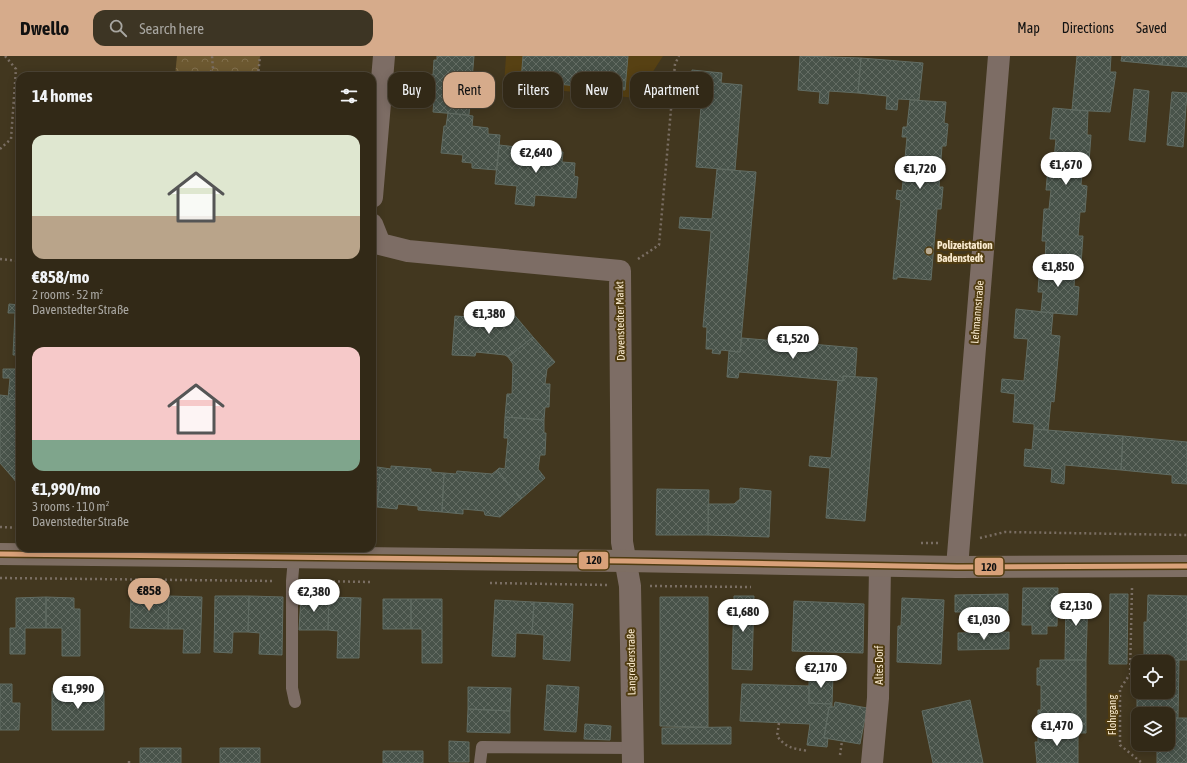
<!DOCTYPE html>
<meta charset="utf-8">
<style>
body{margin:0;font-family:"Asap Condensed",sans-serif;background:#3d3524;color:#f1f3f6;height:100vh;display:flex;flex-direction:column;font-size:15px;white-space:nowrap}
*{box-sizing:border-box;margin:0}
p{font-size:13px;color:#a8a6a1}
.icon{flex:none;width:22px;height:22px;fill:none;stroke:currentColor;stroke-width:2;stroke-linecap:round;stroke-linejoin:round}
.map{position:relative;flex:1;overflow:hidden}
.panel{position:absolute;left:16px;top:16px;width:360px;height:480px;display:flex;flex-direction:column;background:#322917;border-radius:12px;box-shadow:0 2px 10px #0003,0 0 0 1px #4d4536}
.panel>*{flex:none}
.hud{position:absolute;left:388px;top:16px;width:380px;height:36px;display:flex;gap:8px}
.tools{position:absolute;left:1131px;top:599px;display:grid;gap:8px}
.tools a{display:grid;place-items:center;width:44px;height:44px;border-radius:8px;background:#322917;box-shadow:0 2px 10px #0003,0 0 0 1px #4d4536;font-size:20px}
.price{position:absolute;translate:-50% -34px;padding:0 9px;border-radius:14px;background:#fff;color:#222;font-size:13px;line-height:26px;filter:drop-shadow(0 1px 2px #0008)}
.price::after{content:'';position:absolute;left:50%;top:24px;width:12px;height:9px;margin-left:-6px;background:inherit;clip-path:polygon(0 0,100% 0,50% 100%)}
.price.current{background:#d6ab8b;color:#111}
ul{padding:0;list-style:none}
li{display:grid;align-content:center;gap:8px;height:212px;padding:0 16px}
li span{display:grid;place-items:center;height:124px;border-radius:12px;color:#555}
li>.icon{margin-inline-start:auto}
span .icon{width:72px;height:72px;fill:#fffc;stroke-width:1}
li b{font-size:17px}
h2{display:flex;justify-content:space-between;align-items:center;height:48px;padding:0 16px;font-size:17px}
.chip{padding:0 14px;border-radius:12px;background:#322917;box-shadow:0 2px 10px #0003,0 0 0 1px #4d4536;font-size:14px;line-height:36px}
.chip.current{background:#d6ab8b;color:#111}
header{display:flex;align-items:center;gap:24px;box-sizing:border-box;height:56px;padding:0 20px;background:#d6ab8b;color:#111}
header strong{font-size:19px}
nav{display:flex;gap:22px;margin-inline-start:auto;font-size:14px}
.search{width:280px;height:36px;background:#3d3524;display:flex;align-items:center;gap:10px;box-sizing:border-box;padding:0 14px;border-radius:12px;color:#a8a6a1;font-size:15px}
.map>svg:first-child{display:block}
</style>
<header>
<strong>Dwello</strong>
<div class="search"><svg class="icon" aria-label="search" viewBox="0 0 24 24"><circle cx="10" cy="10" r="6"/><path d="M15 15l6 6"/></svg>Search here</div>
<nav><a>Map</a><a>Directions</a><a>Saved</a></nav>
</header>
<div class="map">
<svg width="1187" height="707" viewBox="0 0 1187 707">
<defs>
<pattern id="park-crowns" width="20" height="18" patternUnits="userSpaceOnUse"><rect width="20" height="18" fill="#6c5830"/><path d="M2 6a3 3 0 1 1 6 0M12 15a3 3 0 1 1 6 0" fill="none" stroke="#82704d"/></pattern>
<pattern id="building-cross-hatch" width="8" height="8" patternUnits="userSpaceOnUse"><rect width="8" height="8" fill="#48534a"/><path d="M0 0l8 8M0 8l8-8" fill="none" stroke="#636c63"/></pattern>
</defs>
<rect width="100%" height="100%" fill="#42371f"/>
<path fill="#574113" d="M506 0H663L636 42 504 29Z"/>
<path fill="url(#park-crowns)" d="M177 0H260L258 20H175Z"/>
<path fill="url(#building-cross-hatch)" stroke="#616c63" fill-rule="evenodd" d="M437 0H474L469 59 433 56 434 43H431L432 28 422 26 419 22 423 17 433 19 434 4H437Z
M523 0H628L625 34 521 25Z
M800 0 861 2 858 37 829 35 828 48 819 47 820 36 798 34Z
M1077 0H1111L1110 16H1116L1110 56 1072 54Z
M1122 0H1163L1162 9 1121 5Z
M1163 0H1187V11L1162 9Z
M861 2 923 7 919 44 898 43 897 54 886 53 887 40 858 37Z
M692 14 722 17 721 27 742 29 735 114 696 111 703 26 691 25Z
M1134 33 1149 35 1145 86 1129 84Z
M1172 36 1187 37 1183 91 1167 89Z
M910 44 946 46 944 67 948 68 946 90H942L939 131H943L941 153H937L931 224 897 221V223H893L901 144 896 143 897 134 902 135 907 81H902L903 71H907Z
M1053 52 1088 55 1087 79H1091L1089 106 1083 105 1081 129 1087 130 1085 156H1080L1078 180H1083L1081 208 1045 205 1046 185H1042L1044 153H1049L1051 134H1046L1049 102 1054 103 1056 83H1050Z
M448 57 473 60 472 70 488 72V78L500 79 497 114 472 112V107L462 106 463 99 441 97 444 70H446Z
M499 89 563 96 562 106 575 107 574 120 578 121 576 142 535 139 534 150 515 148 517 130 495 128Z
M717 113 756 116 740 296 721 294 720 298 712 297 713 293H706L707 271H703L711 175 679 172 680 161 712 163Z
M1040 204 1076 207 1074 230 1079 231 1077 259 1041 256 1043 236H1038Z
M20 211V234H17Z
M9 248 20 249V278H14L15 257H8Z
M1016 253 1053 257 1051 279 1060 280 1054 346 1051 345 1048 374 1034 373V368L1013 366 1015 338 1001 336 1002 323 1024 325 1028 283 1014 282Z
M511 255 533 281 508 301 505 299 476 296 475 300 452 299 455 260 469 261V258L504 261Z
M14 278H20V344L8 343 10 322H3V313H16L17 299H13Z
M533 281 555 306 547 313 545 328H550L549 351H545L544 364 505 361 507 338H512L513 308 508 301Z
M742 282 857 292 855 321 843 320V325L739 316 738 322 727 321 729 295 740 296Z
M843 320 877 322 865 465 826 462 830 412 809 410 810 400 831 402 838 324 843 325Z
M0 339 8 340V343L20 344V416L13 422 0 407Z
M505 361 544 364V377H546L545 399H540L538 413 545 422 521 443 497 414 499 412 505 413 508 382H504Z
M1034 373 1123 380 1121 414 1065 409 1064 428 1051 426 1052 413 1024 410 1025 393 1032 394Z
M1123 380 1187 386V428L1172 427V419L1121 414Z
M391 410 431 413V416L444 417 442 456 418 454V450L398 448 397 453 377 451 380 419 376 418 377 411 391 413Z
M497 414 521 443 500 461 485 459 484 455 463 453V458L442 456 444 417 456 418 457 415 492 418Z
M20 416V431L13 422Z
M372 417 380 419 376 456 372 455Z
M740 432 771 435 769 481 708 479V448H734L740 443Z
M657 433 709 434 708 479H656Z
M1023 532H1058L1057 570H1047V578H1032V569H1022Z
M131 538 169 540 168 573 130 572Z
M1008 538V555L955 556V539Z
M1066 538 1088 539 1086 604H1065Z
M1110 538H1128L1127 608H1109Z
M1148 539 1187 540V604H1164V601L1144 600V566H1147Z
M169 540 202 541 200 597H183L184 573H168Z
M215 540H249L248 576H233L232 597 214 596Z
M249 540 283 541 282 599 259 598 260 577 248 576Z
M301 540 329 541 328 574H299Z
M734 540H754L752 614 732 613Z
M46 541 74 542V553H80V600H62V572H46Z
M46 541V572H25V598H10V572H16V542Z
M329 541 361 542 359 602H337L338 575 328 574Z
M660 541H708V671L660 670Z
M902 542 944 544 941 608 897 606 898 570H901Z
M383 543H411V573H383Z
M411 543H442V607H422V573H411Z
M495 544 534 546 532 578 516 577 515 601 492 600Z
M794 545 864 548 863 597 792 595Z
M534 546 573 548 570 605 543 603 544 579 532 578Z
M1009 576V593L958 594V577Z
M1137 600 1164 601V604H1179L1178 662H1168V658H1138L1137 665ZM1138 606H1168V636H1138Z
M1040 604H1086V677H1060V674H1038V654H1041V629H1037V612H1040Z
M809 618 833 619 832 648 809 647Z
M0 628H12V647H20L19 674H0Z
M742 628 809 630V647L832 648V651H829L824 682H828L827 691 807 689 810 668 740 665Z
M547 629 579 631 576 676 544 674Z
M468 631 511 632 510 655 468 653Z
M52 635H104V674H52Z
M970 644 983 707H933L922 655Z
M835 646 867 652 860 688 824 682 829 651H834Z
M468 653 510 655V677L467 676Z
M1168 662H1187V707H1157V695H1154V688H1168Z
M585 668 611 670 610 684 584 683Z
M731 671V688H662V672Z
M1038 674H1060V677H1078V707H1037L1035 686H1038Z
M449 685 469 686V706H449Z
M140 692H181V707H140Z
M220 692H260V707H220Z
M383 695H423V707H383Z"/>
<g fill="none" stroke-linecap="round" stroke-linejoin="round">
<path stroke="#7a6e63" stroke-width="2.5" stroke-dasharray="2 3" stroke-linecap="butt" d="M207 20 213 13 212 0
M258 20 260 0
M14 47H20
M0 93 11 83 16 13 5 0
M0 203 20 205
M638 203 659 189 675 8 679 0
M0 471 20 472
M980 482 1005 476 1187 479
M921 487H938
M0 522 275 525
M308 525 373 526
M490 527 609 529
M650 530 751 531
M1132 532 1130 618 1120 633V689L1142 707
M779 667 777 680C787 693 793 692 808 695
M840 699 842 685
M129 707V703"/>
<path stroke="#7d6d65" stroke-width="12" d="M294 502 292 525V632L295 646
M480 707 482 691 633 692"/>
<path stroke="#7d6d65" stroke-width="22" d="M372 141 384 0
M372 168 380 188 408 195 620 215 622 486 630 530 633 707
M957 511 999 0
M872 707 878 642 880 510"/>
<path stroke="#7e6e63" stroke-width="22" d="M0 498 626 505 957 511 1187 510"/>
<defs>
<path id="bus-1" d="M0 498 626 505 957 511 1187 510"/>
</defs>
<use href="#bus-1" stroke="#503c11" stroke-width="8"/>
<use href="#bus-1" stroke="#d9a179" stroke-width="5"/>
</g>
<circle fill="#b9ab91" stroke="#503c11" stroke-width="1.5" cx="929" cy="195" r="4"/>
<g text-anchor="middle" dominant-baseline="central" stroke-width="4" stroke-linejoin="round" paint-order="stroke">
<g font-size="11" font-weight="bold" fill="#f9eace" stroke="#503c11" text-anchor="start">
<text x="937" y="189">Polizeistation<tspan x="937" dy="13">Badenstedt</tspan></text>
</g>
<g font-size="11" fill="#f9eace" stroke="#503c11">
<text transform="translate(977 256) rotate(-85)">Lehmannstraße</text>
<text transform="translate(620 265) rotate(-91)">Davenstedter Markt</text>
<text transform="translate(631 606) rotate(-91)">Langrederstraße</text>
<text transform="translate(879 609) rotate(-90)">Altes Dorf</text>
<text transform="translate(1112 659) rotate(-90)">Flohrgang</text>
</g>
</g>
<g stroke="#503c11" stroke-width="1.5">
<rect x="578" y="495" width="31" height="19" rx="4" fill="#d9a179"/>
<rect x="974" y="501" width="30" height="19" rx="4" fill="#d9a179"/>
</g>
<g font-size="11" text-anchor="middle" font-weight="bold" fill="#111">
<text x="594" y="508">120</text>
<text x="989" y="515">120</text>
</g>
</svg>
<div class="tools">
<a><svg class="icon" aria-label="locate" viewBox="0 0 24 24"><circle cx="12" cy="12" r="6"/><path d="M12 2v4M12 18v4M2 12h4M18 12h4"/></svg></a>
<a><svg class="icon" aria-label="layers" viewBox="0 0 24 24"><path d="M12 4l9 5-9 5-9-5zM3 14l9 5 9-5"/></svg></a>
</div>
<b class="price" style="left:536px;top:118px">€2,640</b>
<b class="price" style="left:1066px;top:130px">€1,670</b>
<b class="price" style="left:920px;top:134px">€1,720</b>
<b class="price" style="left:1058px;top:232px">€1,850</b>
<b class="price" style="left:489px;top:279px">€1,380</b>
<b class="price" style="left:793px;top:304px">€1,520</b>
<b class="price current" style="left:149px;top:556px">€858</b>
<b class="price" style="left:314px;top:557px">€2,380</b>
<b class="price" style="left:1076px;top:571px">€2,130</b>
<b class="price" style="left:743px;top:577px">€1,680</b>
<b class="price" style="left:984px;top:585px">€1,030</b>
<b class="price" style="left:821px;top:633px">€2,170</b>
<b class="price" style="left:78px;top:654px">€1,990</b>
<b class="price" style="left:1057px;top:691px">€1,470</b>
<div class="hud">
<a class="chip">Buy</a>
<a class="chip current">Rent</a>
<a class="chip">Filters</a>
<a class="chip">New</a>
<a class="chip">Apartment</a>
</div>
<section class="panel">
<h2>14 homes<svg class="icon" aria-label="filters" viewBox="0 0 24 24"><path d="M4 7h16M4 17h16"/><circle cx="9" cy="7" r="2"/><circle cx="15" cy="17" r="2"/></svg></h2>
<ul>
<li><span style="background:linear-gradient(#dfe7d0 65%,#b9a48a 0)"><svg class="icon" aria-label="home" viewBox="0 0 24 24"><path d="M3 11l9-7 9 7M6 9v11h12V9"/></svg></span><div><b>€858/mo</b><p>2 rooms · 52 m²</p><p>Davenstedter Straße</p></div></li>
<li><span style="background:linear-gradient(#f6c9c9 75%,#7fa58c 0)"><svg class="icon" aria-label="home" viewBox="0 0 24 24"><path d="M3 11l9-7 9 7M6 9v11h12V9"/></svg></span><div><b>€1,990/mo</b><p>3 rooms · 110 m²</p><p>Davenstedter Straße</p></div></li>
</ul>
</section>
</div>
